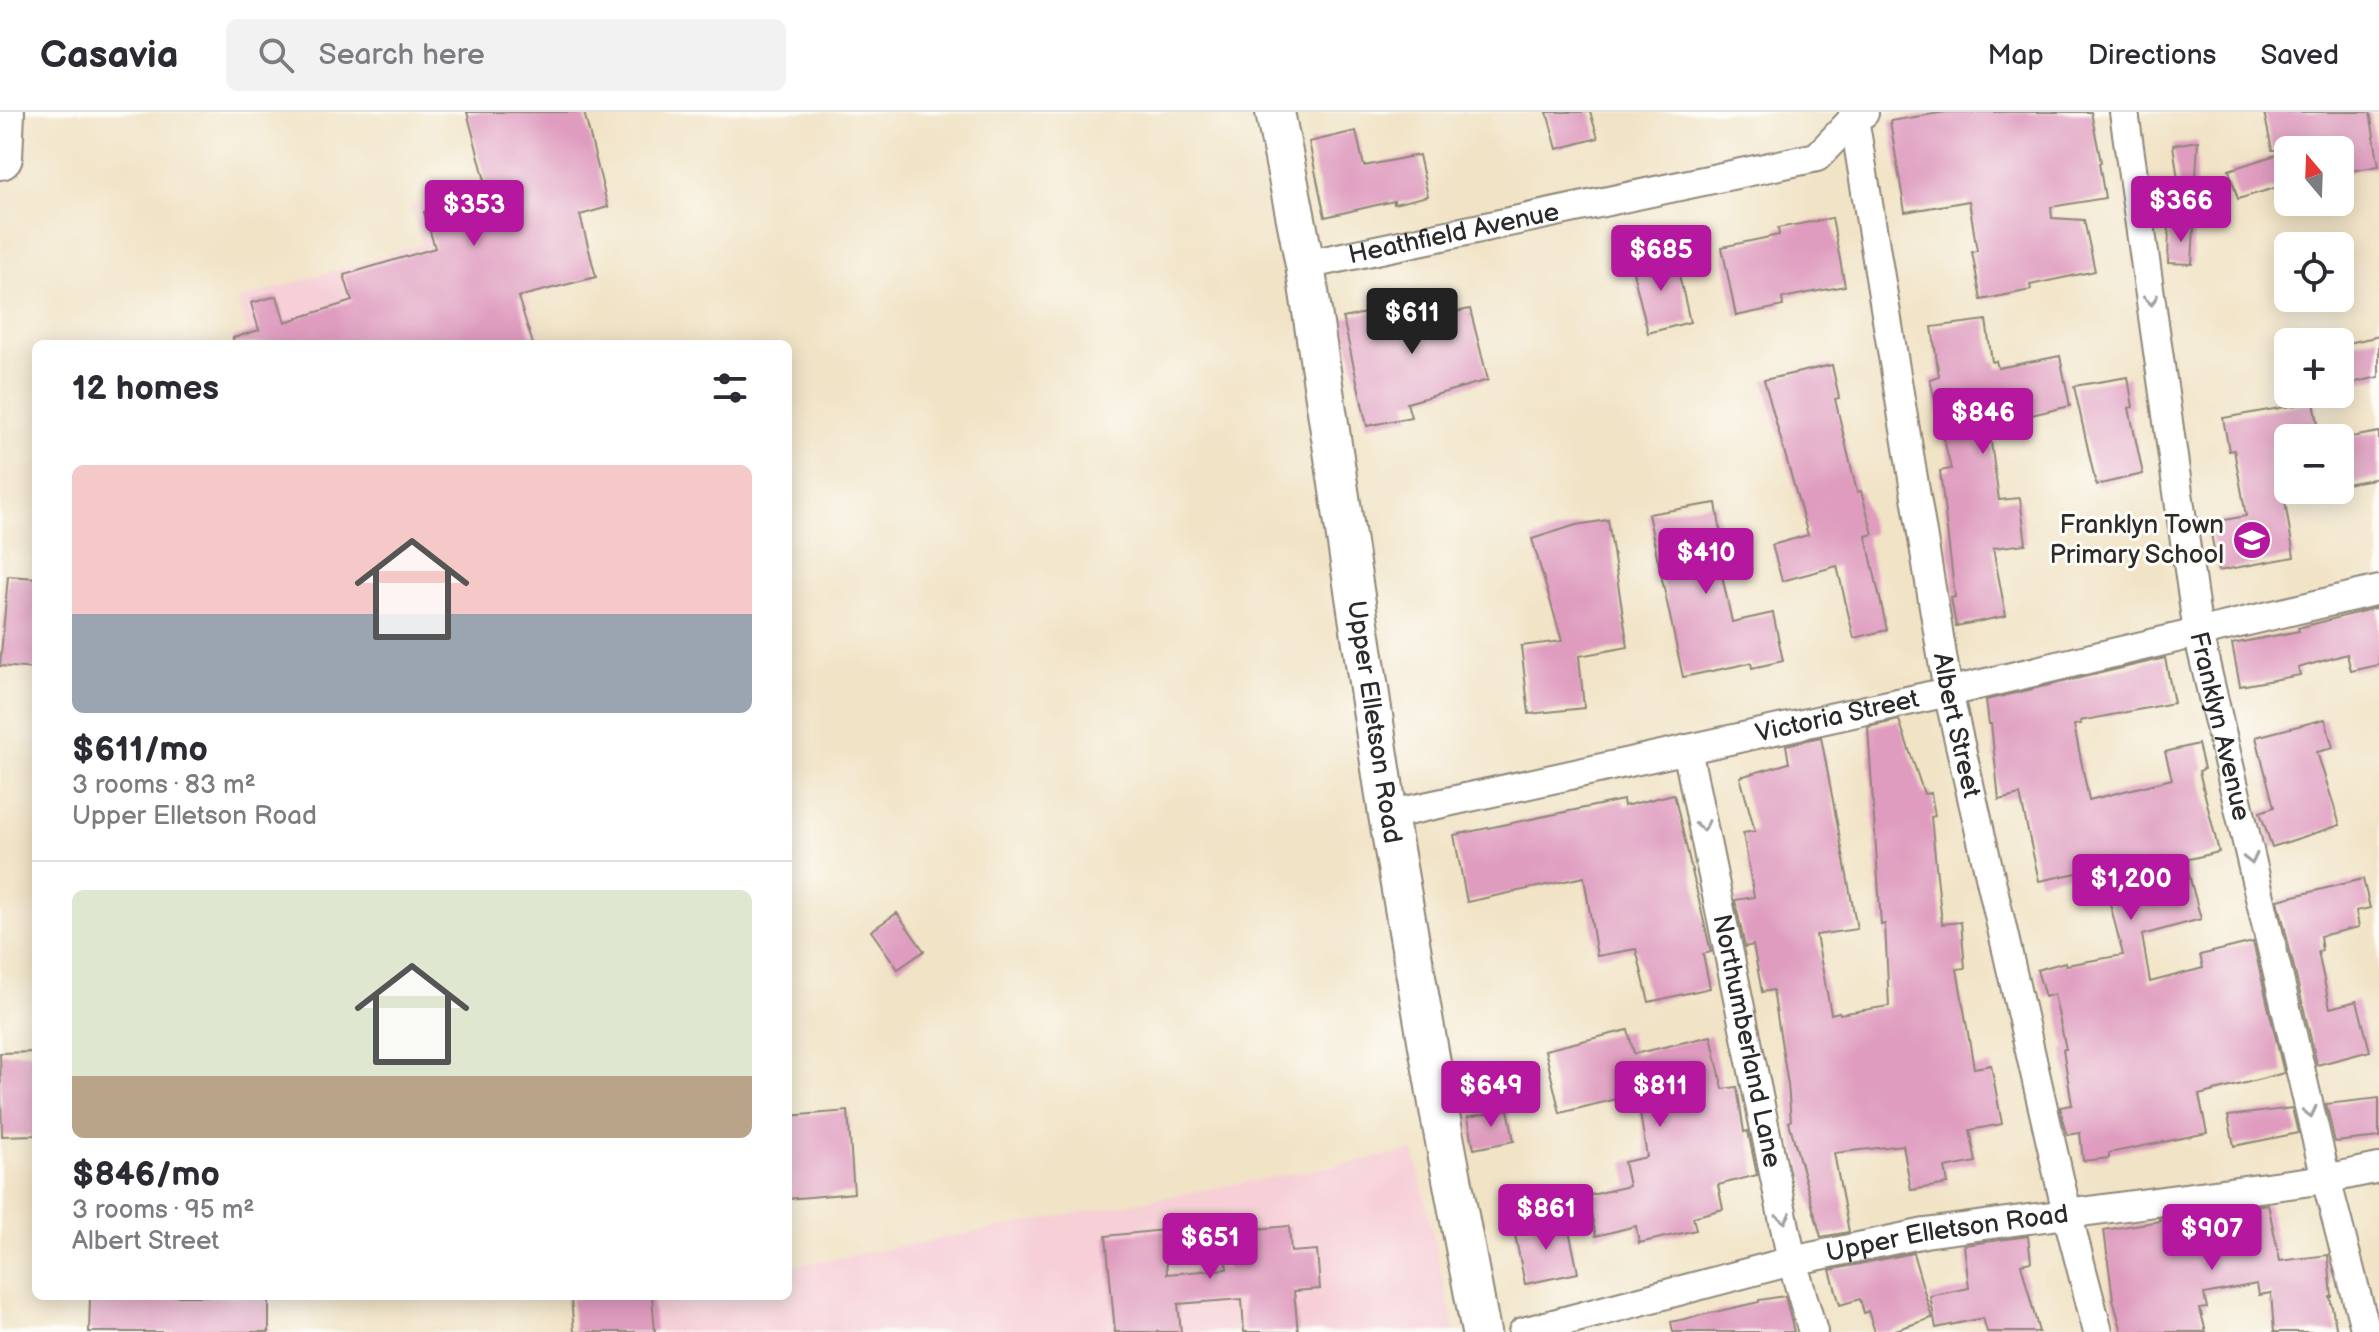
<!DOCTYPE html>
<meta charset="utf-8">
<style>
body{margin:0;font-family:"Balsamiq Sans",sans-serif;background:#f2f2f3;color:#2b2b33;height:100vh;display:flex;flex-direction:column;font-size:30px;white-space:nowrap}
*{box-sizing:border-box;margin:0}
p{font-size:26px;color:#7c7c81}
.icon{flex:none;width:44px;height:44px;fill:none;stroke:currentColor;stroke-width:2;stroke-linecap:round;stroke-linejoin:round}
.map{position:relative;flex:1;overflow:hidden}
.drawer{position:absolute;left:32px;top:228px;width:760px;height:960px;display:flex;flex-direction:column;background:#fff;border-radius:12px;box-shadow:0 4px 20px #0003}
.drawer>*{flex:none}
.needle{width:52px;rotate:341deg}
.controls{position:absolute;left:2274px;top:24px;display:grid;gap:16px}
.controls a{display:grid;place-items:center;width:80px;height:80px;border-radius:12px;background:#fff;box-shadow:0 4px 20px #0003;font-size:40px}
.price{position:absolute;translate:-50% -68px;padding:0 18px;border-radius:8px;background:#b5179e;color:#fff;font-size:26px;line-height:52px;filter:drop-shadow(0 2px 4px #0008)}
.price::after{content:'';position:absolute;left:50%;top:48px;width:24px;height:18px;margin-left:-12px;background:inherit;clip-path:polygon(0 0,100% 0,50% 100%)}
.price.on{background:#222;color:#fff}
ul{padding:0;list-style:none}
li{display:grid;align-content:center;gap:16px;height:424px;padding:0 40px}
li+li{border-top:2px solid #e1e1e2}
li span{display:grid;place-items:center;height:248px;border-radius:12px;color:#555}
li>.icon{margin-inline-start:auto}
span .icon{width:144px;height:144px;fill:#fffc;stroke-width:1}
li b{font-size:34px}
h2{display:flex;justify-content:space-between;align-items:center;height:96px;padding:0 40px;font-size:34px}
header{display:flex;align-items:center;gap:48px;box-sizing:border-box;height:112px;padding:0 40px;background:#fff;border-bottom:2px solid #e1e1e2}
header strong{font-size:38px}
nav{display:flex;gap:44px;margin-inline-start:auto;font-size:28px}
.search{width:560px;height:72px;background:#f2f2f3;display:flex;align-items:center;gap:20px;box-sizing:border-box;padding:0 28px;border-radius:12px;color:#7c7c81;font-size:30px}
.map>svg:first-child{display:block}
</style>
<header>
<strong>Casavia</strong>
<div class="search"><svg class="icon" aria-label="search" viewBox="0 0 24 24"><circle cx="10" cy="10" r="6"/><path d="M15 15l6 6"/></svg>Search here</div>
<nav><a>Map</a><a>Directions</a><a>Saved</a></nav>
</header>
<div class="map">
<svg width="2379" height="1220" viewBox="0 0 2379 1220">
<rect width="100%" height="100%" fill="#fdfcf7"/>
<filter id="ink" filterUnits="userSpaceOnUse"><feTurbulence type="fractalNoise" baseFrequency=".0125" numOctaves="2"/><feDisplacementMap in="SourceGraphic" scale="16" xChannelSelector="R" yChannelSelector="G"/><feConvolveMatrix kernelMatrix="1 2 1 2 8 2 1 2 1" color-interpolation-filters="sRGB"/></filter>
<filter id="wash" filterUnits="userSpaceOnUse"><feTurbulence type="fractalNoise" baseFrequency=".006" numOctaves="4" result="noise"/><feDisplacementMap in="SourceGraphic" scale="32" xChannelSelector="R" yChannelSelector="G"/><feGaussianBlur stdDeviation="1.8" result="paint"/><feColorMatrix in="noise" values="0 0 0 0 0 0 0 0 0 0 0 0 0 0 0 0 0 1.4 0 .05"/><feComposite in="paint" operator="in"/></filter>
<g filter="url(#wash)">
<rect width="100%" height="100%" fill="#f1e3c6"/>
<path fill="#f6cfd7" d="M479 71 515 187 528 184 543 232H251L238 188 422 132 410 93Z
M1414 1039 1455 1220H611L634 1184H788V1155Z"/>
<g id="blocks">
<path fill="#df9cbf" d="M467 0H584L608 95 580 103 596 165 518 185 533 232H233V226L259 218 251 191 277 184 285 210 352 189 344 163 435 136 424 100 488 80Z
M1547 0H1590L1598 26 1557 37Z
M1946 0H2091L2101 50 2099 51 2105 86 2051 95 2052 106 2084 108 2095 159 2030 173 2031 178 1981 188 1972 140 1977 139 1969 89 1905 100 1890 9Z
M2264 0H2370L2379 54 2340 61V38H2272Z
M1356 19 1364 54 1419 43 1428 84 1394 92V89L1325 105 1309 30Z
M2198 29 2194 101H2183L2173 33Z
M2288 39V72L2238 87 2229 58Z
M1832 106 1845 174 1782 186 1783 194 1736 204 1722 135 1779 123 1778 116Z
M2169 112 2194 114 2192 152 2168 151Z
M1674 141 1690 210 1648 221 1631 152Z
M1448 185 1451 201 1470 197 1488 268 1407 291 1411 305 1367 314 1343 206 1387 196V199Z
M1986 208 1992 250 1996 249 1998 256 2060 244 2070 294 2027 304 2029 313 1990 323 1999 388 2020 386 2026 432 1993 436 2006 504 1956 514 1951 486 1955 485 1940 359 1951 357 1930 267 1939 264 1932 215Z
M2379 224V265L2347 272 2340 233Z
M1832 253 1839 286 1835 287 1857 380 1861 379 1873 422 1866 424 1887 518 1854 526 1837 454 1782 469 1772 433 1808 423 1764 268Z
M2128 265 2133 295 2129 296 2143 362 2096 373 2074 274Z
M2314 290 2320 323 2288 326V382L2284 383 2294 445 2218 459 2209 411 2246 404 2234 338 2229 339 2223 306Z
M2379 320V366L2340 373V327Z
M1716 391 1726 453 1720 454 1732 510 1773 501 1783 549 1752 556 1751 551 1683 565 1648 402Z
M1608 408 1628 535 1579 544 1584 596 1529 602 1521 534 1562 529 1532 427 1576 413Z
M8 464 36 466V557L0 554Z
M2379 495V553L2351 559 2347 542 2298 556 2300 563 2240 574 2232 532 2299 519 2298 516Z
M2165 546 2174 591 2080 609 2081 612 2074 613 2089 688 2172 667 2165 640 2198 632 2204 657 2199 659 2219 740 2185 748 2201 807 2142 823 2150 870 2203 856 2200 843 2253 830 2284 961 2199 983 2207 1021 2109 1041V1046L2083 1049 2080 1021 2067 1023 2060 995 2072 993 2063 937H2066L2054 882 2045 885 2037 858 2065 850 2066 853 2123 843 2101 756 2039 769 2020 683 1999 688 1991 612H1989L1986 588Z
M2325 607 2333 636 2317 640 2340 713 2272 735 2260 700 2274 695 2256 625Z
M1899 608 1924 682 1931 681 1935 704 1931 705 1942 812 1961 810 1965 856 1957 857 1974 956 1991 953 2002 1012 1970 1018 1976 1050 1945 1056 1948 1072 1911 1078 1903 1033 1834 1041 1849 1120 1821 1125 1789 1010 1791 1009 1788 973 1773 878 1762 880 1753 833 1745 835 1735 788 1754 785 1743 721 1755 719 1740 665 1789 651 1786 633 1821 625 1857 817 1816 823 1831 902 1839 900 1840 902 1889 894 1885 812 1881 813 1868 615Z
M1674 682 1711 840 1703 842 1710 876 1649 890 1636 837 1597 844 1584 765 1467 790 1454 723 1623 688 1624 694Z
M2363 767 2370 796 2356 799 2359 815 2320 824 2322 839 2318 840 2330 896 2357 889 2370 939 2317 953 2278 788Z
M897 801 924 839 898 857 871 819Z
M1628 918 1634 942 1711 924 1723 977 1737 975 1744 1020 1748 1019 1757 1063 1718 1073 1723 1097 1693 1105 1696 1118 1639 1131 1636 1114 1596 1124 1587 1084 1629 1074 1624 1050 1647 1045 1637 982 1560 1001 1545 938Z
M36 940V1023L2 1024 0 941Z
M2379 986V1025L2335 1030 2326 992Z
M2292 996 2298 1021 2234 1034 2228 1004Z
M1508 997 1514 1029 1474 1037 1468 1005Z
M848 999 854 1081 788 1087V1004Z
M2268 1092 2280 1149 2328 1143 2332 1185H2330L2337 1220H2274L2271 1181 2259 1183 2257 1172 2204 1182 2207 1196 2200 1197 2206 1220H2122L2113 1187 2104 1118 2160 1109 2159 1107Z
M1567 1108 1578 1161 1525 1172 1514 1118Z
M1289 1114 1291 1140 1317 1138 1320 1177 1294 1179 1298 1220H1244L1242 1187 1178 1192 1181 1220H1115L1106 1124 1164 1118 1167 1162 1227 1157 1223 1120Z
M2028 1124 2031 1150 2021 1152 2039 1220H1987L1983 1206 1936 1216 1930 1184 1969 1176 1964 1133Z
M1913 1141 1932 1206 1889 1220H1875L1868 1199 1864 1201 1860 1187 1840 1193 1830 1158Z
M90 1184H269V1220H89Z
M601 1184H652L655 1220H574L571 1186Z
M1785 1184 1794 1220H1673L1671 1210 1759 1190V1188Z"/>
</g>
</g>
<g filter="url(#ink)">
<use href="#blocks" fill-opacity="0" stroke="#8e8778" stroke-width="2"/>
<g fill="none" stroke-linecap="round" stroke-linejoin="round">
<defs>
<g id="street">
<path id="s1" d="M1853 0 1948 580 2067 1101 2098 1220"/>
<path id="s2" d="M2124 0 2198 521 2326 1067 2366 1220"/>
<path id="s3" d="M1305 153 1817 45 1854 6 1864 1"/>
<path id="s4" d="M1687 637 1792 1149 1813 1220"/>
<path id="s5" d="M1388 703 1948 580 2379 478"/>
<path id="s6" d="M1523 1220 1792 1149 1925 1121 2326 1067 2379 1056"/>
</g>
<g id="secondary">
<path id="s7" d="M1275 0 1305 153 1388 703 1440 1003 1481 1220"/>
</g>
<path id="primary" d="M0 45 2 0"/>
</defs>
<use href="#street" stroke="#8e8778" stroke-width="32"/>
<use href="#secondary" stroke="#8e8778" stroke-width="42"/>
<use href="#primary" stroke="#8e8778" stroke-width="48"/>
<use href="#street" stroke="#fff" stroke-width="28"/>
<use href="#secondary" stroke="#fff" stroke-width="38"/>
<use href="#primary" stroke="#fff" stroke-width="44"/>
</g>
<defs><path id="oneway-chevron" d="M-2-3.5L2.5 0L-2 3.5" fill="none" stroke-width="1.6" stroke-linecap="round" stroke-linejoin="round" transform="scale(2)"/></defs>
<g stroke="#a0a0a0">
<use href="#oneway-chevron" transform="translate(2151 188) rotate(82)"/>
<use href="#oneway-chevron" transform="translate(1703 714) rotate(78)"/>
<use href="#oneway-chevron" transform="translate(2251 747) rotate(77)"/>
<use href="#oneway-chevron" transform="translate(2310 1000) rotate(77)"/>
<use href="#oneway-chevron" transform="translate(1784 1106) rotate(78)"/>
</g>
</g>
<defs>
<symbol id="school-disc" viewBox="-11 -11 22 22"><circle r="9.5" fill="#b5179e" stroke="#fdfcf7"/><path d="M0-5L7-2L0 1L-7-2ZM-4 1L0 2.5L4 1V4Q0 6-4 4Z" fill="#fff"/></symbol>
</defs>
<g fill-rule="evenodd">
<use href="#school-disc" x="2230" y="406" width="44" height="44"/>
</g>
<g text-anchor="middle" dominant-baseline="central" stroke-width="6" stroke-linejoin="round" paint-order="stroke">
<g font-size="26" fill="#2b2b2b" stroke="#fdfcf7">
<text stroke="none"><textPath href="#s3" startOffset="152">Heathfield Avenue</textPath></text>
<text stroke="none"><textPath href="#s5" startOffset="460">Victoria Street</textPath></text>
<text stroke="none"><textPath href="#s7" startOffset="618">Upper Elletson Road</textPath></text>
<text stroke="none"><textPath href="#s1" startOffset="622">Albert Street</textPath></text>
<text stroke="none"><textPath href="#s2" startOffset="622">Franklyn Avenue</textPath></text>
<text stroke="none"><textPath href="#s4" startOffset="298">Northumberland Lane</textPath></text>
<text stroke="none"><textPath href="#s6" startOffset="436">Upper Elletson Road</textPath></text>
</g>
<g font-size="26" fill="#2b2b2b" stroke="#fdfcf7" text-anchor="end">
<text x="2224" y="413">Franklyn Town<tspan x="2224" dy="30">Primary School</tspan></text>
</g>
</g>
</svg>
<div class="controls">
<a><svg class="needle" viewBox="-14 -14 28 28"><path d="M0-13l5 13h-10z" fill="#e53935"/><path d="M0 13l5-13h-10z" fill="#7c7c81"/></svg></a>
<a><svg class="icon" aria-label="locate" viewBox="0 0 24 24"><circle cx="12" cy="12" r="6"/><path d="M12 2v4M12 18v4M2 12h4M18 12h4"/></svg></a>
<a>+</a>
<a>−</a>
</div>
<b class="price" style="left:2181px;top:132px">$366</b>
<b class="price" style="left:474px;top:136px">$353</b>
<b class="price" style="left:1661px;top:181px">$685</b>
<b class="price on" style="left:1412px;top:244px">$611</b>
<b class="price" style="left:1983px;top:344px">$846</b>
<b class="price" style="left:1706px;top:484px">$410</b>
<b class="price" style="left:2131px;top:810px">$1,200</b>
<b class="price" style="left:1491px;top:1017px">$649</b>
<b class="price" style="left:1660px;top:1017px">$811</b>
<b class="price" style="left:1546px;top:1140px">$861</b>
<b class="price" style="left:2212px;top:1160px">$907</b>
<b class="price" style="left:1210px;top:1169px">$651</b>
<section class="drawer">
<h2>12 homes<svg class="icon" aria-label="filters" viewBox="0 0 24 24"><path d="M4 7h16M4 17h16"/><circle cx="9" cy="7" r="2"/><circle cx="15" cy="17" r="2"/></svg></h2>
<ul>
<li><span style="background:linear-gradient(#f6c9c9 60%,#9aa5b1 0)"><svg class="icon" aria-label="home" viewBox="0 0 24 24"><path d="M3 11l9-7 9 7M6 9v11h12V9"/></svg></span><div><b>$611/mo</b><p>3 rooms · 83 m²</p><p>Upper Elletson Road</p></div></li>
<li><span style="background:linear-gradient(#dfe7d0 75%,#b9a48a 0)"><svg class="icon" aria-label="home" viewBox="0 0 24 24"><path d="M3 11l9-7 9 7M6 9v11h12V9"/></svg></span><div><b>$846/mo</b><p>3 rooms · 95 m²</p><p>Albert Street</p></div></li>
</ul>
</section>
</div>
